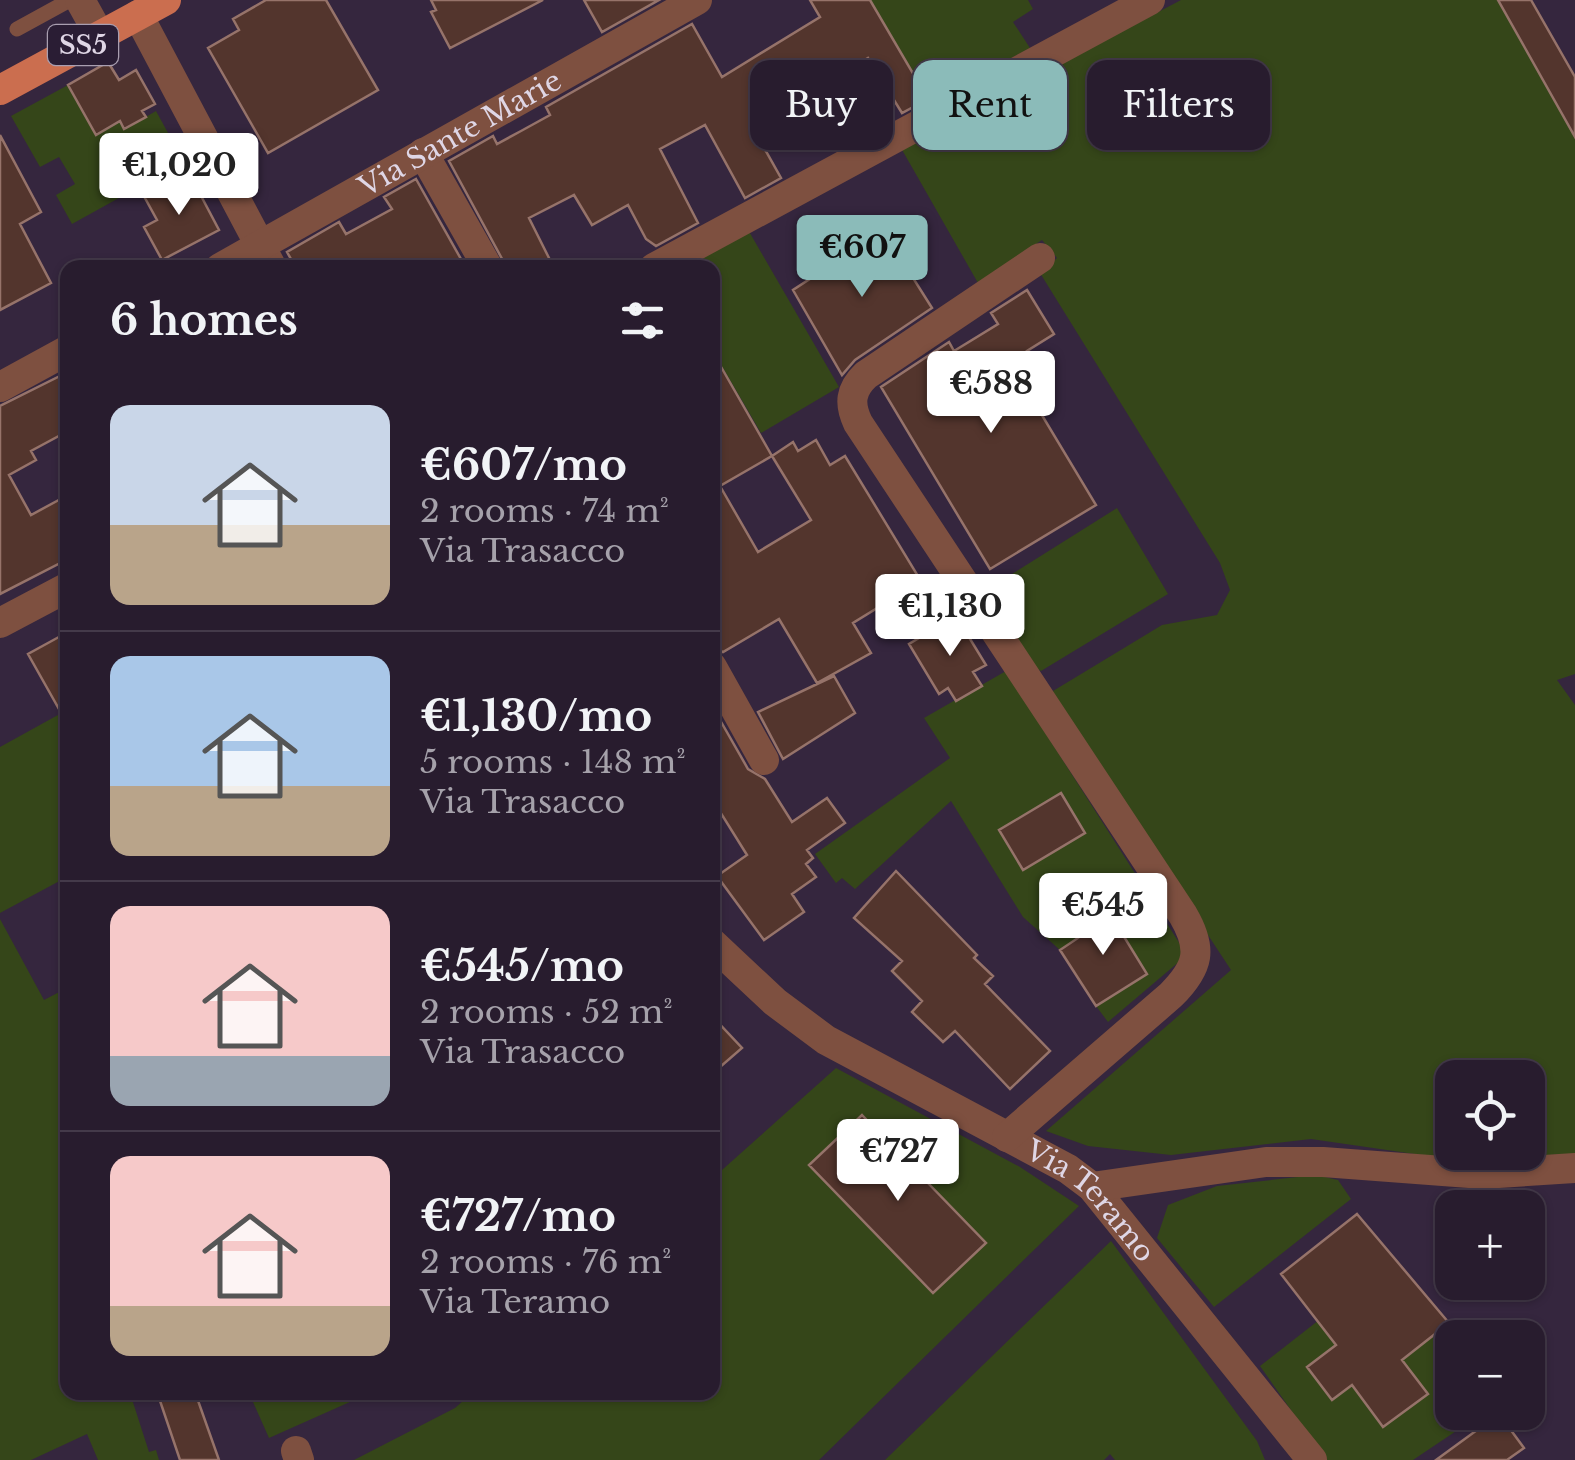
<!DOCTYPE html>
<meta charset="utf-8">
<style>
body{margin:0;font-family:"Libre Baskerville",serif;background:#302536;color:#f1f3f6;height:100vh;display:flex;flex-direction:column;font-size:38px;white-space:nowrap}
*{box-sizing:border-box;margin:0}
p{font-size:32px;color:#a5a1aa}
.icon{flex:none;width:55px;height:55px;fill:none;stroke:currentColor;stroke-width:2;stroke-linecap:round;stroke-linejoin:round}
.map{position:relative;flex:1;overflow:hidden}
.details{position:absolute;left:60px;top:260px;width:660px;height:1140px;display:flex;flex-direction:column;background:#281c2e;border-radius:20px;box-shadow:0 2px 8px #0004,0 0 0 2px #443a4a}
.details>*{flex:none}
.guide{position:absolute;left:750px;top:60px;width:675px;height:90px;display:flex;gap:20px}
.tools{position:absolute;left:1435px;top:1060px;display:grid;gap:20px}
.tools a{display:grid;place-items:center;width:110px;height:110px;border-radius:20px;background:#281c2e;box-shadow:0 2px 8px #0004,0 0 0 2px #443a4a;font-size:50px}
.price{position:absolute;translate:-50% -85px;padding:0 22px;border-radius:10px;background:#fff;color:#222;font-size:32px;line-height:65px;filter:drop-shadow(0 2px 5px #0008)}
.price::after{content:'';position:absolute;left:50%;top:60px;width:30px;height:22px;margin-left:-15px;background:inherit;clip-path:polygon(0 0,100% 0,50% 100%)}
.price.current{background:#8bbbb9;color:#111}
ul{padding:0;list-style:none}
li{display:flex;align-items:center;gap:30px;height:250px;padding:0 50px}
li+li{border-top:2px solid #443a4a}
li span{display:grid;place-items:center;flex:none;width:280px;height:200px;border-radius:20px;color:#555}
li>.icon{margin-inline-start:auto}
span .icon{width:120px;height:120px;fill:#fffc;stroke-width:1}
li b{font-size:42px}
h2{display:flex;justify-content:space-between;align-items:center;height:120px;padding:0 50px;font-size:42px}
.tag{padding:0 35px;border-radius:20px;background:#281c2e;box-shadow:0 2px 8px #0004,0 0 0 2px #443a4a;font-size:35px;line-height:90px}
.tag.current{background:#8bbbb9;color:#111}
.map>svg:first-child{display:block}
</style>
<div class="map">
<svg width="1575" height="1460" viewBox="0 0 1575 1460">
<rect width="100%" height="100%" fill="#35263e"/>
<path fill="#354619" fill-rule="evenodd" d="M870 0H1028L1033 9 1013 22 1030 48 930 103Z
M1181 0H1498L1575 137V674L1557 680 1575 705V1154L1449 1159 1311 1139 1171 1155 1088 1146 1046 1131 1231 970 1054 701 1053 691 1162 625 1217 615 1230 590 1220 563 1040 273 1057 258 1042 240 978 283 901 148ZM1452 1078H1528V1152H1452Z
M68 85 96 135 120 121 125 129 156 111 184 162 72 224 56 195 75 184 59 157 40 167 11 116Z
M747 228 839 387 761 433 713 351 712 268H680Z
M1117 508 1168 594 1041 671 1031 666 985 591Z
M1006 671 1187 955 1108 1022 1096 1006 1147 974 1107 909 1074 929 1078 938 1060 950 1023 917 951 801 855 889 842 878 836 883 815 854 950 758 924 718Z
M67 710V877L0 913V747Z
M0 919 44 1000 67 988 68 1392 130 1393 149 1452 156 1450 159 1460H98L87 1434 31 1460H0Z
M836 1068 1020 1167 1079 1206 819 1460H354L455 1408 472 1393 712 1392 713 1178Z
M1316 1175 1338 1180 1351 1199 1214 1307 1157 1238 1168 1205 1217 1186Z
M1111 1241 1257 1441 1265 1460H1115L1110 1454 1104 1460H885Z
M1360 1288 1411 1352 1449 1323 1460 1337 1452 1338V1412L1483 1413 1413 1460H1326L1260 1366ZM1352 1334 1383 1427 1352 1385 1332 1400 1307 1367Z
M249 1393H370L269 1438Z"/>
<path fill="#53352d" stroke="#96736a" stroke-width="2.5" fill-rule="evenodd" d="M266 0H326L378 90 268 153 208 48 239 30 233 19Z
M431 0H543L450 48 431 12 436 10Z
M584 0H659L602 32Z
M810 0H870L928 99 902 113 868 58 753 128 781 178 745 198 705 125 660 149 698 223 656 246 646 239 628 205 592 225 574 195 529 218 554 268H507L449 161 493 136 497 144 521 131 550 115 546 107 692 24 722 77 820 17Z
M1498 0H1531L1575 77V137Z
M108 62 119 80 136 70 155 104 142 111 146 117 124 129 120 121 96 135 68 85Z
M0 135 41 212 20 224 51 283 0 310Z
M190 175 219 230 162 260 144 227 157 220 145 198Z
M416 179 466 268H296L287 252 339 222 346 234 392 209 384 197Z
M885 230 916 275 913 278 932 308 855 360 842 375 793 290Z
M1027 290 1054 334 1027 351 1030 356 1013 367 1096 505 990 569 881 387 949 342 954 351 998 324 991 313Z
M712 351 772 456 793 442 798 451 816 440 830 465 845 456 921 581 853 623 871 653 817 683 779 619 723 652 712 648ZM772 456 811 520 758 552 720 486Z
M68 372V431L31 451 36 460 9 475 31 515 68 495V559L0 594V406Z
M956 616 986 665 973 672 982 686 956 701 948 688 939 694 909 644Z
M68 632V725L28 654Z
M834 676 855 713 783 759 758 712Z
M712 706 748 769 765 779 792 822 827 798 845 823 807 850 813 858 806 864 816 877 792 894 804 912 764 940 717 876 747 855 712 799Z
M1061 793 1085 833 1023 870 999 830Z
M896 871 977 955 974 958 993 976 985 984 1050 1051 1010 1089 955 1031 943 1042 912 1012 922 1001 892 971 902 961 854 918Z
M1107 909 1147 974 1096 1006 1060 950 1078 938 1073 930Z
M712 1016 742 1048 712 1074Z
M862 1115 986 1243 933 1293 809 1165Z
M1357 1214 1449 1323 1402 1360 1428 1394 1383 1427 1352 1385 1332 1400 1307 1367 1336 1345 1281 1274Z
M157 1392H195L219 1460H180Z
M1499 1414 1524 1448 1507 1460H1436Z"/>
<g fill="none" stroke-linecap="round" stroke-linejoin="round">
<path stroke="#7e5040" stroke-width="15" d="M17 29 70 0"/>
<g stroke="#7e5040" stroke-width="30">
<path d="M80 0 100 36"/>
<path d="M138 15 272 268"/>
<path d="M423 153 488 268"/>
<path id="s1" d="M220 268 697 0"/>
<path d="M654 268 1150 0"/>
<path d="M0 387 68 350"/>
<path d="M0 623 68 587"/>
<path d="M712 667 764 760"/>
<path id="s2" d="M712 943 775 1002 826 1040 1068 1169 1092 1187 1312 1460"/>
<path d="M1007 1137 1171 995C1199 967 1203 949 1183 915L858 423C849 404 850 390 866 375L1040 258"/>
<path d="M1092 1187 1266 1162H1323L1483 1174 1575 1168"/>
<path d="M296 1451 299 1460"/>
</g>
<path stroke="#cb6e4f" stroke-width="30" d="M0 90 166 0"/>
</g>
<g text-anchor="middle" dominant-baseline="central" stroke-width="8" stroke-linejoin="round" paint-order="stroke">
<rect fill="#2a1d34" stroke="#a99eb0" stroke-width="2.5" x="48" y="25" width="70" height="40" rx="8"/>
<g font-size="25" font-weight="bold" fill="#dfd6e5">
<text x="83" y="45">SS5</text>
</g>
<g font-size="28" fill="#dfd6e5" stroke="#2a1d34">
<text stroke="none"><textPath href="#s1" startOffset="275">Via Sante Marie</textPath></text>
<text stroke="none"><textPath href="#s2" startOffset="462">Via Teramo</textPath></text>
</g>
</g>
</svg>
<div class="tools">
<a><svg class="icon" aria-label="locate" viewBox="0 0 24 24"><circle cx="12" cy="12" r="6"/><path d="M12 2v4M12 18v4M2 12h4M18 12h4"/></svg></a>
<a>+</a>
<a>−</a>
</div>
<b class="price" style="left:179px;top:218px">€1,020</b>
<b class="price current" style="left:862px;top:300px">€607</b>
<b class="price" style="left:991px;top:436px">€588</b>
<b class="price" style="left:950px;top:659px">€1,130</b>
<b class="price" style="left:1103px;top:958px">€545</b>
<b class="price" style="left:898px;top:1204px">€727</b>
<div class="guide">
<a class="tag">Buy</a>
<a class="tag current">Rent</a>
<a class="tag">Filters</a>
</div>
<section class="details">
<h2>6 homes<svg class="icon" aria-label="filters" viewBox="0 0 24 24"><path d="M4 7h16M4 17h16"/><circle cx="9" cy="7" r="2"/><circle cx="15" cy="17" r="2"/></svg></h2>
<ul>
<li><span style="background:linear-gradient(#c9d6e8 60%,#b9a48a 0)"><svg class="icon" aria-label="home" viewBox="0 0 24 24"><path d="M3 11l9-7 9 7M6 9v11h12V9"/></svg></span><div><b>€607/mo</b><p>2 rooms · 74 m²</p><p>Via Trasacco</p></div></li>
<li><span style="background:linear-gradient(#a9c7e8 65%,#b9a48a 0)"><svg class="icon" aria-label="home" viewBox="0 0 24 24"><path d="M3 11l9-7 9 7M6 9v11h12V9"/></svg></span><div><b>€1,130/mo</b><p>5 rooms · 148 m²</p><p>Via Trasacco</p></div></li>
<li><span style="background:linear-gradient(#f6c9c9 75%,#9aa5b1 0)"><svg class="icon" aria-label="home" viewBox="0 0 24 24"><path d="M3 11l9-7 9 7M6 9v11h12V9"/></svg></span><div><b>€545/mo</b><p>2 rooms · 52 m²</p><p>Via Trasacco</p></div></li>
<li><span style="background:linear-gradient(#f6c9c9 75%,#b9a48a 0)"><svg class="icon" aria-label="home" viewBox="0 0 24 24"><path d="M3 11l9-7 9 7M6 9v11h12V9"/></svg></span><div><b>€727/mo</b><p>2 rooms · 76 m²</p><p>Via Teramo</p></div></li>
</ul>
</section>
</div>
